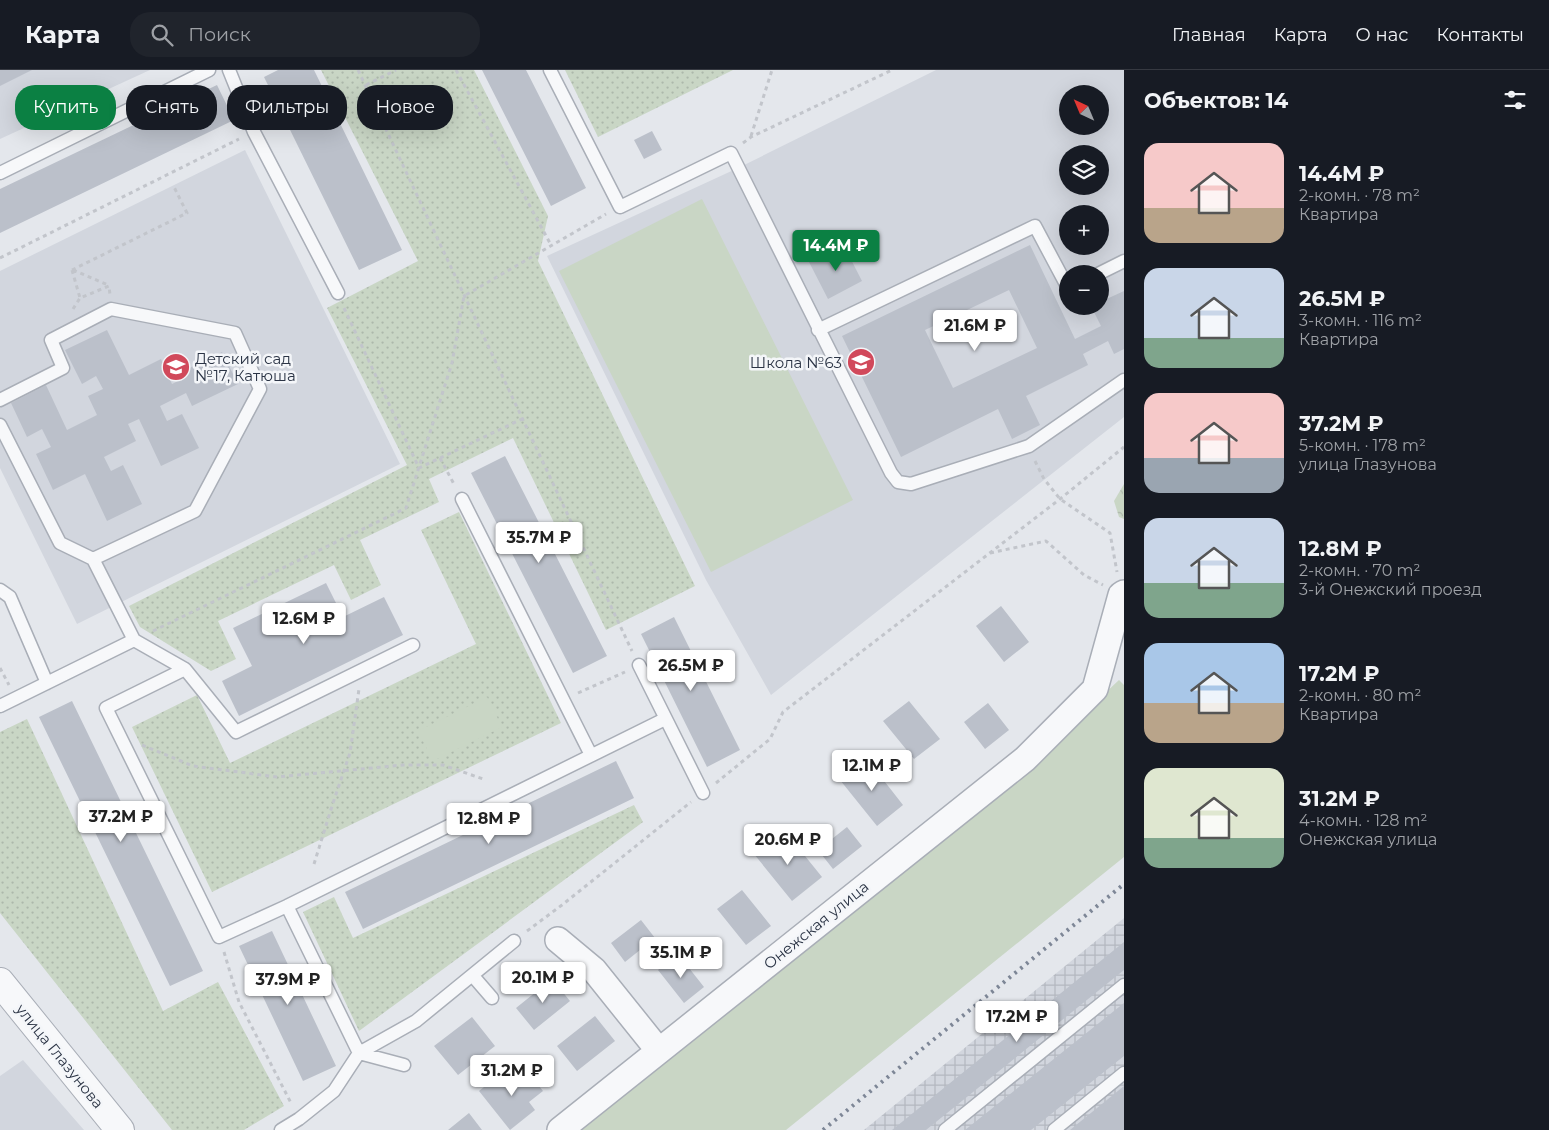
<!DOCTYPE html>
<html lang="ru">
<meta charset="utf-8">
<style>
body{margin:0;font-family:Montserrat,sans-serif;background:#20242c;color:#f1f3f6;height:100vh;display:flex;flex-direction:column;font-size:19px;white-space:nowrap}
*{box-sizing:border-box;margin:0}
p{font-size:16px;color:#9ea1a6}
.icon{flex:none;width:28px;height:28px;fill:none;stroke:currentColor;stroke-width:2;stroke-linecap:round;stroke-linejoin:round}
.map{position:relative;flex:1;overflow:hidden}
.side{display:flex;flex-direction:column;background:#171b24;width:425px}
.side>*{flex:none}
.guide{position:absolute;left:15px;top:15px;width:475px;height:45px;display:flex;gap:10px}
.needle{width:32px;rotate:316deg}
.controls{position:absolute;left:1059px;top:15px;display:grid;gap:10px}
.controls a{display:grid;place-items:center;width:50px;height:50px;border-radius:50%;background:#171b24;box-shadow:0 5px 20px #0002;font-size:25px}
.price{position:absolute;translate:-50% -42px;padding:0 11px;border-radius:5px;background:#fff;color:#222;font-size:16px;line-height:32px;filter:drop-shadow(0 1px 2px #0008)}
.price::after{content:'';position:absolute;left:50%;top:30px;width:15px;height:11px;margin-left:-8px;background:inherit;clip-path:polygon(0 0,100% 0,50% 100%)}
.price.on{background:#0b8043;color:#fff}
ul{padding:0;list-style:none}
li{display:flex;align-items:center;gap:15px;height:125px;padding:0 20px}
li span{display:grid;place-items:center;flex:none;width:140px;height:100px;border-radius:15px;color:#555}
li>.icon{margin-inline-start:auto}
span .icon{width:60px;height:60px;fill:#fffc;stroke-width:1}
li b{font-size:21px}
h2{display:flex;justify-content:space-between;align-items:center;height:60px;padding:0 20px;font-size:21px}
.chip{padding:0 18px;border-radius:20px;background:#171b24;box-shadow:0 5px 20px #0002;font-size:18px;line-height:45px}
.chip.on{background:#0b8043;color:#fff}
header{display:flex;align-items:center;gap:30px;box-sizing:border-box;height:70px;padding:0 25px;background:#171b24;border-bottom:1px solid #363941}
header strong{font-size:24px}
nav{display:flex;gap:28px;margin-inline-start:auto;font-size:18px}
.search{width:350px;height:45px;background:#20242c;display:flex;align-items:center;gap:12px;box-sizing:border-box;padding:0 18px;border-radius:20px;color:#9ea1a6;font-size:19px}
main{display:flex;flex:1;min-height:0}
.map>svg:first-child{display:block}
</style>
<header>
<strong>Карта</strong>
<div class="search"><svg class="icon" aria-label="search" viewBox="0 0 24 24"><circle cx="10" cy="10" r="6"/><path d="M15 15l6 6"/></svg>Поиск</div>
<nav><a>Главная</a><a>Карта</a><a>О нас</a><a>Контакты</a></nav>
</header>
<main>
<div class="map">
<svg width="1124" height="1060" viewBox="0 0 1124 1060">
<defs>
<pattern id="industrial-grid" width="8" height="8" patternUnits="userSpaceOnUse" patternTransform="scale(1.25)"><rect width="8" height="8" fill="#d2d6de"/><path d="M0 4h8M4 0v8" fill="none" stroke="#b4b8c0"/></pattern>
<pattern id="grass-dots" width="8" height="8" patternUnits="userSpaceOnUse" patternTransform="scale(1.25)"><rect width="8" height="8" fill="#c9d6c5"/><path d="M2 2h.1M6 6h.1" fill="none" stroke="#adb8ab" stroke-width="1.8" stroke-linecap="round"/></pattern>
<pattern id="forest-crowns" width="20" height="18" patternUnits="userSpaceOnUse" patternTransform="scale(1.25)"><rect width="20" height="18" fill="#c9d6c5"/><path d="M2 6a3 3 0 1 1 6 0M12 15a3 3 0 1 1 6 0" fill="none" stroke="#adb8ab"/></pattern>
</defs>
<rect width="100%" height="100%" fill="#e4e7ec"/>
<path fill="#d2d6de" fill-rule="evenodd" d="M0 0H150L0 69Z
M936 0H1124V347L771 625 706 510 547 186 738 98ZM1068 24H1100V56H1068ZM1068 84H1100V116H1068ZM1068 144H1100V176H1068ZM1068 204H1100V236H1068Z
M245 80 400 394 77 554 0 398V201Z
M23 990 84 1060H0V1006Z"/>
<path fill="url(#industrial-grid)" d="M1124 848V1060H864Z"/>
<path fill="url(#grass-dots)" d="M321 0H474L548 146 538 191 695 516 606 560 513 368 429 409 439 432 360 470 381 515 351 530 334 495 218 551 236 589 211 601 140 557 129 536 407 395 327 238 418 191Z
M565 0H733L598 67Z
M459 442 561 653 212 822 132 657 197 625 230 693 476 574 421 460Z
M27 649 163 941 218 912 284 1036 244 1060H172L0 843V662Z
M634 735 643 752 359 961 303 842 334 827 353 868Z"/>
<path fill="url(#forest-crowns)" d="M1124 414V449L1119 447 1114 431Z"/>
<path fill="#c9d6c5" d="M702 129 853 430 711 502 559 201Z
M1119 610 1124 615V787L786 1060H572L1027 697Z
M487 627 502 657 433 691 418 661Z"/>
<path fill="#bbc0ca" fill-rule="evenodd" d="M0 0H32L0 16Z
M278 0H314L402 180 359 200 264 7Z
M482 0H526L586 118 551 136Z
M217 15 234 50 0 163V119Z
M652 61 662 80 644 89 634 70Z
M843 174 862 211 828 229 809 192Z
M1030 175 1075 269 1101 256 1091 236H1100V232L1124 221V279L1114 284 1108 271 1083 284 1088 295 1026 326 1040 355 1012 369 998 339 901 387 842 266ZM1009 220 1037 278 953 318 925 260Z
M107 260 129 305 161 289 172 314 186 307 183 301 222 282 238 314 192 336 186 323 160 336 167 351 182 344 199 378 161 396 139 349 128 354 136 371 104 387 111 401 123 395 142 434 107 451 85 404 53 420 36 384 51 377 42 359 27 367 11 333 46 315 67 360 97 345 88 326 103 319 96 306 82 314 65 280Z
M505 386 607 586 573 603 471 403Z
M326 513 343 547 384 527 403 565 239 646 222 611 252 596 233 558Z
M1001 536 1029 572 1004 592 976 556Z
M674 547 740 680 707 697 641 564Z
M72 631 203 901 170 916 39 647Z
M909 631 940 669 914 689 883 651Z
M988 633 1009 660 985 679 964 652Z
M867 689 903 735 877 756 840 710Z
M616 691 634 728 363 859 345 822Z
M847 757 862 776 833 799 818 780Z
M784 760 822 807 792 831 754 784Z
M742 820 771 856 746 875 717 839Z
M641 850 655 868 625 892 611 873Z
M272 861 336 996 303 1011 239 876Z
M1124 872V900L926 1060H892Z
M678 884 704 917 684 933 658 900Z
M552 909 570 931 534 960 516 938Z
M1124 933V986L1031 1060H965Z
M595 946 615 971 577 1001 557 976Z
M472 947 495 976 458 1005 434 976Z
M526 1000 543 1021 529 1032 535 1040 510 1060 479 1021 504 1001 512 1011Z
M1124 1016V1060H1070Z
M469 1043 482 1060H448Z"/>
<g fill="none" stroke-linecap="round" stroke-linejoin="round">
<defs>
<path id="service" d="M229 0 254 62 338 223
M550 0 620 137 731 83 891 403 898 412 911 414 1029 376 1124 310
M0 103 209 0
M1098 204 1124 191
M818 260 1035 156 1068 218
M0 330 63 298 51 270 111 239 235 263 260 319 195 441 93 489
M0 355 60 473 93 489 134 570 185 599 106 638 219 867 287 836 665 649
M462 429 591 685
M0 520 10 527 47 613
M639 595 703 723
M185 599 236 662 413 575
M0 636 134 570
M287 836 359 983 404 995
M473 906 492 928
M281 1060 299 1049 334 1021 359 983 416 951 514 871
M945 1060 1124 915
M1054 1060 1124 1003"/>
<path id="minor" d="M558 870 594 900 659 981
M560 1060 1025 689 1095 619 1121 525 1124 523"/>
<path id="tertiary" d="M0 912 120 1060"/>
</defs>
<use href="#service" stroke="#a9aeb7" stroke-width="15"/>
<use href="#minor" stroke="#a9aeb7" stroke-width="28"/>
<use href="#tertiary" stroke="#a9aeb7" stroke-width="30"/>
<path stroke="#c2c5cb" stroke-width="3" stroke-dasharray="4 4" stroke-linecap="butt" d="M358 0 632 581
M456 0 551 175
M366 15 396 0
M751 66 772 0
M743 73 751 67 892 0
M0 188 239 69
M72 200 187 143 173 115
M72 200 80 228
M73 200 108 215
M344 238 419 398 522 349
M73 239 80 228 109 216 110 225
M440 388 455 416
M1035 391 1044 409 1060 429 1110 463 1117 502
M990 483 1046 471 1084 505 1103 515
M153 561 406 438 452 293 464 226 606 144
M0 598 9 615
M578 623 625 602
M142 675 193 696 277 707 403 695H443L486 710
M716 713 770 669 783 642 1060 429 1124 377
M314 794 333 733 350 683 359 619
M527 861 562 835 691 732
M224 882 239 932 292 1035"/>
<use href="#service" stroke="#f7f8fa" stroke-width="12"/>
<use href="#minor" stroke="#f7f8fa" stroke-width="25"/>
<use href="#tertiary" stroke="#f7f8fa" stroke-width="28"/>
<path stroke="#7d8696" stroke-width="4" stroke-dasharray="2.5 5" stroke-linecap="butt" d="M823 1060 1124 814"/>
</g>
<defs>
<symbol id="school-disc" viewBox="-11 -11 22 22"><circle r="9.5" fill="#d1495b" stroke="#f4f6f9"/><path d="M0-5L7-2L0 1L-7-2ZM-4 1L0 2.5L4 1V4Q0 6-4 4Z" fill="#fff"/></symbol>
</defs>
<g fill-rule="evenodd">
<use href="#school-disc" x="845" y="276" width="32" height="32"/>
<use href="#school-disc" x="160" y="281" width="32" height="32"/>
</g>
<g text-anchor="middle" dominant-baseline="central" stroke-width="5" stroke-linejoin="round" paint-order="stroke">
<g font-size="15" fill="#2b3445" stroke="#f4f6f9" text-anchor="start">
<text x="195" y="288">Детский сад<tspan x="195" dy="17">№17, Катюша</tspan></text>
<text x="842" y="292" text-anchor="end">Школа №63</text>
</g>
<g font-size="15" fill="#2b3445" stroke="#f4f6f9">
<text transform="translate(816 855) rotate(-39)">Онежская улица</text>
<text transform="translate(60 986) rotate(51)">улица Глазунова</text>
</g>
</g>
</svg>
<div class="controls">
<a><svg class="needle" viewBox="-14 -14 28 28"><path d="M0-13l5 13h-10z" fill="#e53935"/><path d="M0 13l5-13h-10z" fill="#9ea1a6"/></svg></a>
<a><svg class="icon" aria-label="layers" viewBox="0 0 24 24"><path d="M12 4l9 5-9 5-9-5zM3 14l9 5 9-5"/></svg></a>
<a>+</a>
<a>−</a>
</div>
<b class="price on" style="left:836px;top:202px">14.4M ₽</b>
<b class="price" style="left:975px;top:282px">21.6M ₽</b>
<b class="price" style="left:539px;top:494px">35.7M ₽</b>
<b class="price" style="left:304px;top:575px">12.6M ₽</b>
<b class="price" style="left:691px;top:622px">26.5M ₽</b>
<b class="price" style="left:872px;top:722px">12.1M ₽</b>
<b class="price" style="left:121px;top:773px">37.2M ₽</b>
<b class="price" style="left:489px;top:775px">12.8M ₽</b>
<b class="price" style="left:788px;top:796px">20.6M ₽</b>
<b class="price" style="left:681px;top:909px">35.1M ₽</b>
<b class="price" style="left:543px;top:934px">20.1M ₽</b>
<b class="price" style="left:288px;top:936px">37.9M ₽</b>
<b class="price" style="left:1017px;top:973px">17.2M ₽</b>
<b class="price" style="left:512px;top:1027px">31.2M ₽</b>
<div class="guide">
<a class="chip on">Купить</a>
<a class="chip">Снять</a>
<a class="chip">Фильтры</a>
<a class="chip">Новое</a>
</div>
</div>
<section class="side">
<h2>Объектов: 14<svg class="icon" aria-label="filters" viewBox="0 0 24 24"><path d="M4 7h16M4 17h16"/><circle cx="9" cy="7" r="2"/><circle cx="15" cy="17" r="2"/></svg></h2>
<ul>
<li><span style="background:linear-gradient(#f6c9c9 65%,#b9a48a 0)"><svg class="icon" aria-label="home" viewBox="0 0 24 24"><path d="M3 11l9-7 9 7M6 9v11h12V9"/></svg></span><div><b>14.4M ₽</b><p>2-комн. · 78 m²</p><p>Квартира</p></div></li>
<li><span style="background:linear-gradient(#c9d6e8 70%,#7fa58c 0)"><svg class="icon" aria-label="home" viewBox="0 0 24 24"><path d="M3 11l9-7 9 7M6 9v11h12V9"/></svg></span><div><b>26.5M ₽</b><p>3-комн. · 116 m²</p><p>Квартира</p></div></li>
<li><span style="background:linear-gradient(#f6c9c9 65%,#9aa5b1 0)"><svg class="icon" aria-label="home" viewBox="0 0 24 24"><path d="M3 11l9-7 9 7M6 9v11h12V9"/></svg></span><div><b>37.2M ₽</b><p>5-комн. · 178 m²</p><p>улица Глазунова</p></div></li>
<li><span style="background:linear-gradient(#c9d6e8 65%,#7fa58c 0)"><svg class="icon" aria-label="home" viewBox="0 0 24 24"><path d="M3 11l9-7 9 7M6 9v11h12V9"/></svg></span><div><b>12.8M ₽</b><p>2-комн. · 70 m²</p><p>3-й Онежский проезд</p></div></li>
<li><span style="background:linear-gradient(#a9c7e8 60%,#b9a48a 0)"><svg class="icon" aria-label="home" viewBox="0 0 24 24"><path d="M3 11l9-7 9 7M6 9v11h12V9"/></svg></span><div><b>17.2M ₽</b><p>2-комн. · 80 m²</p><p>Квартира</p></div></li>
<li><span style="background:linear-gradient(#dfe7d0 70%,#7fa58c 0)"><svg class="icon" aria-label="home" viewBox="0 0 24 24"><path d="M3 11l9-7 9 7M6 9v11h12V9"/></svg></span><div><b>31.2M ₽</b><p>4-комн. · 128 m²</p><p>Онежская улица</p></div></li>
</ul>
</section>
</main>
